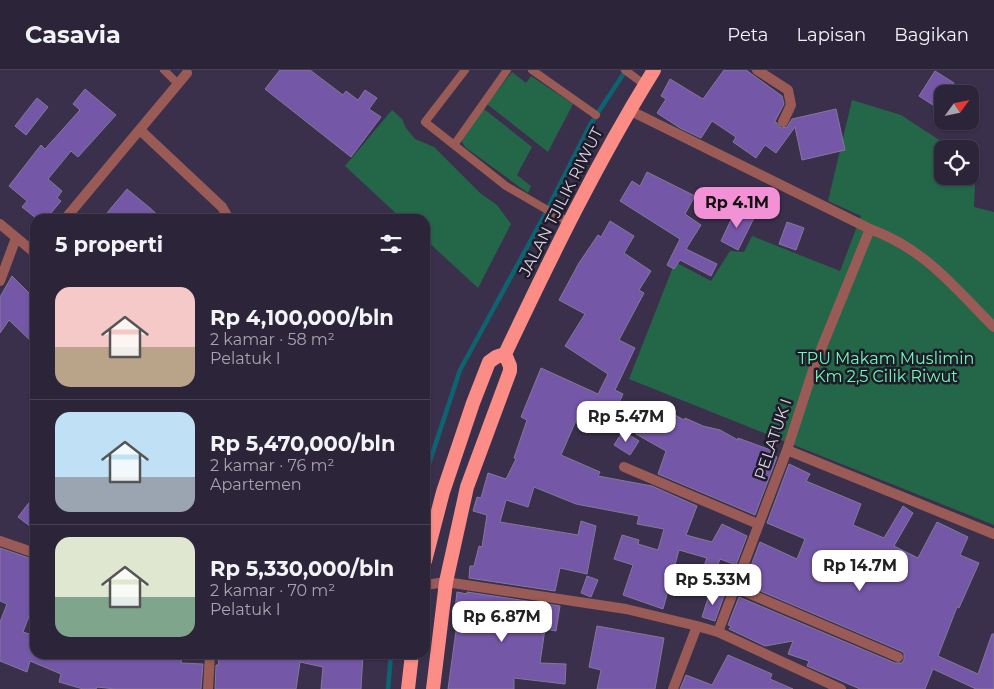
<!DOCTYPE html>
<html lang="id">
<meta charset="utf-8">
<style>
body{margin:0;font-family:Montserrat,sans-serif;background:#342c41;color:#f1f3f6;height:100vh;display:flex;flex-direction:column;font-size:19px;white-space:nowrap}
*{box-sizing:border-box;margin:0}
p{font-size:16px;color:#a6a4ae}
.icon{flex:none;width:28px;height:28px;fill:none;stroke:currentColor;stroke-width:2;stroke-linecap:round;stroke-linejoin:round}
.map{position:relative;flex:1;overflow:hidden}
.details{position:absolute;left:30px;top:144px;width:400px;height:445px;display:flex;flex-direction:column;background:#2c2439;border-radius:15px;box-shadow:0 1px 4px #0004,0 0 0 1px #484153}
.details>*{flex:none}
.needle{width:32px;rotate:57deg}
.controls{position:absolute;left:934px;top:15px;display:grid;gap:10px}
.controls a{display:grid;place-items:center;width:45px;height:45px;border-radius:10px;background:#2c2439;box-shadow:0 1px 4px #0004,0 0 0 1px #484153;font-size:25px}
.price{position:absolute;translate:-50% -42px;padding:0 11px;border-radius:10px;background:#fff;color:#222;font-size:16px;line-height:32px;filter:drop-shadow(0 1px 2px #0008)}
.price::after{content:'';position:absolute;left:50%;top:30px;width:15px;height:11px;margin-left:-8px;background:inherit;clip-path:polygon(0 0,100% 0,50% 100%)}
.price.on{background:#f391d6;color:#111}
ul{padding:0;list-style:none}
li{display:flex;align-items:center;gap:15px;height:125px;padding:0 25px}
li+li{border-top:1px solid #484153}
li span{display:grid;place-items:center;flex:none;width:140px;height:100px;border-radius:15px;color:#555}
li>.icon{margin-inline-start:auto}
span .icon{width:60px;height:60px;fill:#fffc;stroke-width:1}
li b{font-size:21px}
h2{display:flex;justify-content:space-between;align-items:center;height:60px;padding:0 25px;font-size:21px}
header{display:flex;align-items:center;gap:30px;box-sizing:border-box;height:70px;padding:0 25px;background:#2c2439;border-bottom:1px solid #484153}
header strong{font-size:24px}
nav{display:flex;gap:28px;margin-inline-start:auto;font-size:18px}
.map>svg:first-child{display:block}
</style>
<header>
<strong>Casavia</strong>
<nav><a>Peta</a><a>Lapisan</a><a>Bagikan</a></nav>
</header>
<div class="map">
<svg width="994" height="619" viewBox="0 0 994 619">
<rect width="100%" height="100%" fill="#3a304c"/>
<path fill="#246648" d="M512 2 526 13 531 6 573 34 548 82 487 34Z
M852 30 901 45 953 79H942V106H970V87L976 90 974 137 994 142V455L629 309 675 192 711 211 730 181 744 182 752 166 840 201 861 146 828 131Z
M484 39 532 77 517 105 531 116 528 123 465 77 462 72 463 67Z
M392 40 402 49 406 58 415 69 434 77 480 123 497 135 511 154 478 218 425 169V149H402L345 96Z"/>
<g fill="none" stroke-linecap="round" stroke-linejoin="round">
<path stroke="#0e6371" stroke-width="4.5" d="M425 406 460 300 542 150 590 55 626 0
M388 619 391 584"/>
</g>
<path fill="#7557a8" stroke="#837999" d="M280 0H310L343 25 346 21 358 30 365 20 377 28 369 39 381 47 351 87 265 19Z
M724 0H746L782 26 784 34 774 53 776 52 781 58 787 57 792 49 836 39 845 80 802 90 795 57 776 83 765 75 756 88 733 72 736 67 712 51 701 68 680 58 657 43 666 29 661 26 670 9 703 29Z
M935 1 954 13 948 24H942V33L939 39 919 26Z
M85 19 116 45 78 87 71 81 48 109 62 121 57 128 61 131 46 149H37L22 137 27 131 9 116 41 75 45 79 80 40 73 34Z
M37 28 48 37 26 65 15 56Z
M647 102 695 126 685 144 701 155 686 179 717 194 711 206 680 190 674 199 667 195 680 169 620 131 632 111 640 116Z
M127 119 150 138 162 149H114L107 143Z
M736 139 754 148 738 180 721 171Z
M610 151 634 166 624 183 651 201 639 220 644 223 619 270 635 278 615 320 623 324 610 353 581 339 561 385 600 402 598 406 652 416 697 436 686 465 712 472 722 454 747 466 736 495 720 489 710 516 698 511 707 488 679 480 663 539 623 525 633 495 614 489 622 465 639 470 638 474 658 480 664 459 637 454 639 446 576 434 534 417 528 437 506 430 500 452 578 465 581 451 596 456 587 504 560 498 555 521 469 508 470 496H474L479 476 482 477 487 445 473 441 477 427 481 428 488 403 506 409 516 389 514 388 527 350 521 347 541 298 598 324 608 304 565 276 585 244 559 230 579 193 598 165 601 167Z
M787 152 804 158 796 180 779 174Z
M12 206 34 228 29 234 35 240V275L9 250 0 263V227Z
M654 333 684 350 685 348 703 356 720 360 738 370V368L776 382 775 386 777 387 755 445 658 404 666 381 636 364Z
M623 361 639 371 630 385 614 375Z
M789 394 810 404 806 411 861 434 853 455 884 468 903 436 913 443 894 476 918 488 937 452 968 467 960 485 979 493 959 538 957 537 938 586 978 604 992 564H994V619H976L933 599 925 619H860L807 596 809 591 788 584 793 571 765 576 729 559 731 556 728 555 739 527 895 593H902L904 589V583L901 581 744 514 760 472 797 489 805 469 767 453Z
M35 425V460L18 447Z
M0 478 35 490V543L31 541 23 562 35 566V584H182L181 593 203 594 201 619H115L97 617 96 619H83L59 612 61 604 30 591 27 602 0 591V552L7 534 0 531Z
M587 506 598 510 591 527 581 523Z
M457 522 467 524V522L560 536 556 561 545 559 540 593 566 594 565 614 514 608V619H448L456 561 463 562 466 540 455 539Z
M710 522 724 526 715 551 702 547Z
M597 556 664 568 655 619H597L601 600 589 597Z
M217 584H363L361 619H321L323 597 300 592 296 619H215L216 595H219Z
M728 585 772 604 770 609 793 619H680L686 605 712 615Z"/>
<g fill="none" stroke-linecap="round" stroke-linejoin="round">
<path stroke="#9a5b56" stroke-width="8" d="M164 0 178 14
M465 0 425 52 506 116 568 152
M532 0 596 45
M625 0 645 15
M454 75 507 0"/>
<path stroke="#9a5b56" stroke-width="10" d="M757 0 788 20 791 35 783 52
M629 40 870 159C925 179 954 217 994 257
M140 60 222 137 229 149
M65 149 187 3
M0 154 35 183
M0 211 16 168
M787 380 994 464
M624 397 758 454
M0 471 35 483
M425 515 446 512 626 539 697 556 718 562 841 619
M734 517 898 587
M718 562 787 380 815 294 870 159
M208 619 210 584
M673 619 697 556"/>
<path stroke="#fc8d86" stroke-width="14" d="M425 491 443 422 473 333 489 292 496 287 505 284C551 187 597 92 654 0
M408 619 412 584
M433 619 446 512 467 417 510 301V296L505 284"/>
</g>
<g text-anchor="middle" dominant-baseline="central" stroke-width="5" stroke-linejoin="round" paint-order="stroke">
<g font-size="16" fill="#d9d4e6" stroke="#1f1b28">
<text transform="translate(561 132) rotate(-63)">JALAN TJILIK RIWUT</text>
<text transform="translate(773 369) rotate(-71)">PELATUK I</text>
</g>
<g font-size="16" fill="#6dfcb8" stroke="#1f1b28">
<text x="886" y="288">TPU Makam Muslimin<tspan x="886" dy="18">Km 2,5 Cilik Riwut</tspan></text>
</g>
</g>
</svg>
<div class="controls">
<a><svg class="needle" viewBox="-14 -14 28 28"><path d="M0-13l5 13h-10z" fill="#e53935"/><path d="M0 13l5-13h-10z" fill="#a6a4ae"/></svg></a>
<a><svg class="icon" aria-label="locate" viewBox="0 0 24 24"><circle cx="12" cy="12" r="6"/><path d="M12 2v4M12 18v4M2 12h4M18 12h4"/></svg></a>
</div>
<b class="price on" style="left:737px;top:159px">Rp 4.1M</b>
<b class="price" style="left:626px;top:373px">Rp 5.47M</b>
<b class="price" style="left:860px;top:522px">Rp 14.7M</b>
<b class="price" style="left:713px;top:536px">Rp 5.33M</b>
<b class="price" style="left:502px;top:573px">Rp 6.87M</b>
<section class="details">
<h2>5 properti<svg class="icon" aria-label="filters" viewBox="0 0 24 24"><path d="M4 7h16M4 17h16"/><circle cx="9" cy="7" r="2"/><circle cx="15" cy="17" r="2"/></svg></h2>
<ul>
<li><span style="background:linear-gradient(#f6c9c9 60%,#b9a48a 0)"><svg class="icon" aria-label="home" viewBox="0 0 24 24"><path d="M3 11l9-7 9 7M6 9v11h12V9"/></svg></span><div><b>Rp 4,100,000/bln</b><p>2 kamar · 58 m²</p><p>Pelatuk I</p></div></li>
<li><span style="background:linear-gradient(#bfe0f5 65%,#9aa5b1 0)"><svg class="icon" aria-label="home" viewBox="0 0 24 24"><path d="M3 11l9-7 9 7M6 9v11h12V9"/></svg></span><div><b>Rp 5,470,000/bln</b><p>2 kamar · 76 m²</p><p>Apartemen</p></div></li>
<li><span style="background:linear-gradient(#dfe7d0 60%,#7fa58c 0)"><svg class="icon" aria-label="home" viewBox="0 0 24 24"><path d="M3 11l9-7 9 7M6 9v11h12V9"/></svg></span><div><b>Rp 5,330,000/bln</b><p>2 kamar · 70 m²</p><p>Pelatuk I</p></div></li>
</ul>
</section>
</div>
